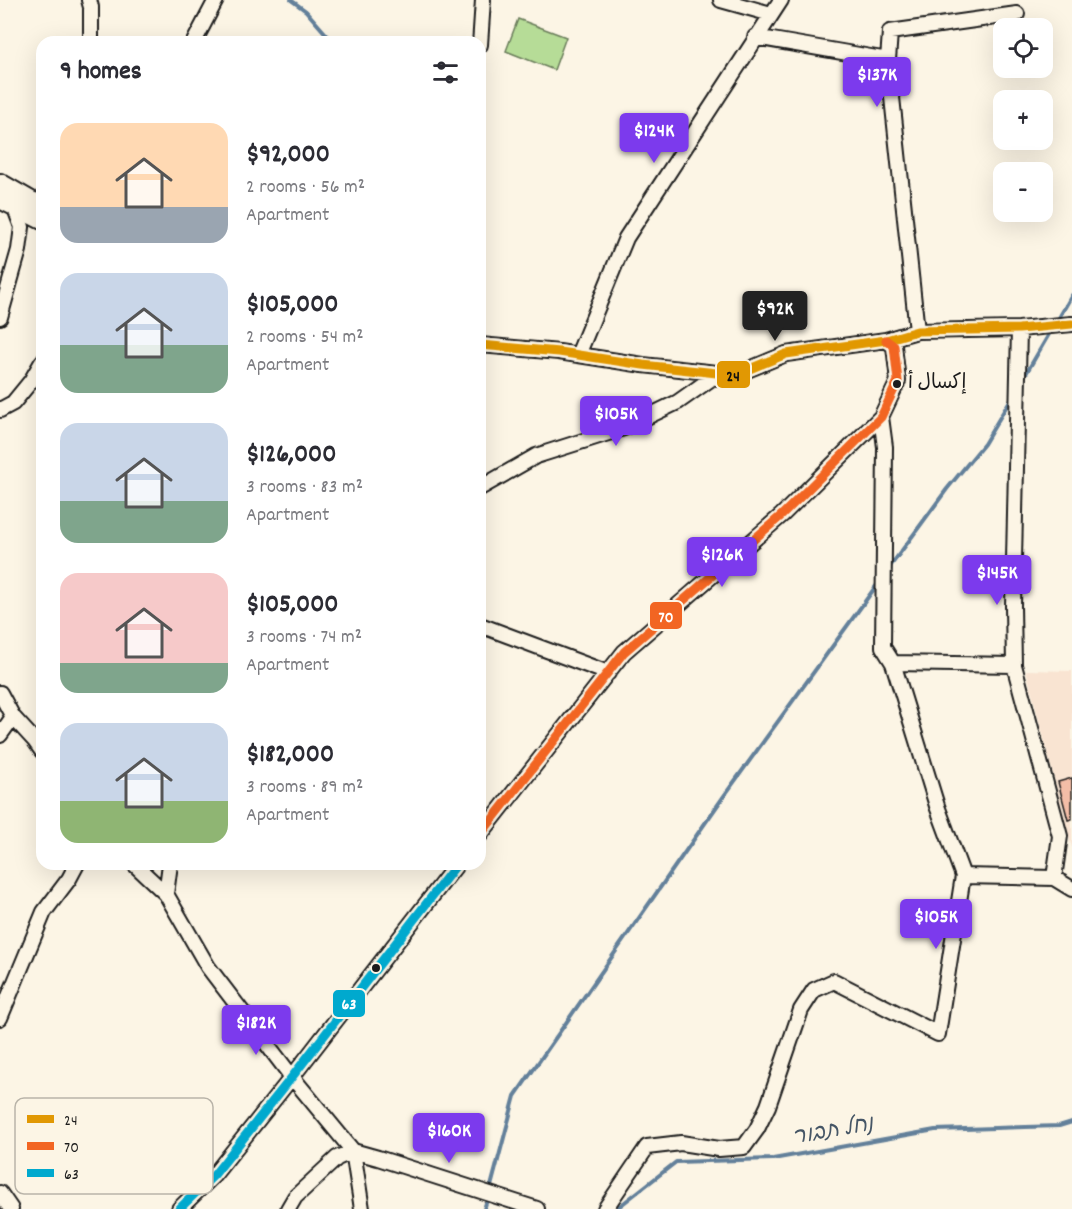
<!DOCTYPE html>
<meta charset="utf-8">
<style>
body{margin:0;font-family:Dekko,"Playpen Sans Arabic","Playpen Sans Hebrew",sans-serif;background:#f2f2f3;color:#2b2b33;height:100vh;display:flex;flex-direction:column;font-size:22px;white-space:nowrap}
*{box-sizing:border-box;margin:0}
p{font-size:20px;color:#7c7c81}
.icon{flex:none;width:33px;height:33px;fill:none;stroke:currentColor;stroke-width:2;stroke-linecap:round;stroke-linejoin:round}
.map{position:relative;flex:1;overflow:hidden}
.sheet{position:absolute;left:36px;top:36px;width:450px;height:834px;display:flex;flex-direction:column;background:#fff;border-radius:18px;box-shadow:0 6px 24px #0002}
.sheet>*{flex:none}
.buttons{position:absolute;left:993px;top:18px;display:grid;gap:12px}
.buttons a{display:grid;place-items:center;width:60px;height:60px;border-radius:12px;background:#fff;box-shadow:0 6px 24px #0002;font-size:30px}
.price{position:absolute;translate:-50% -51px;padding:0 14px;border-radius:6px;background:#7c3aed;color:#fff;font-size:20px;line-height:39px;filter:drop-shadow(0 2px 3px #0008)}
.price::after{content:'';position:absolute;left:50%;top:36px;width:18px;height:14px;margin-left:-9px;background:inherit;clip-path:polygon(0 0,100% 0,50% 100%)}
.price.active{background:#222;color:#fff}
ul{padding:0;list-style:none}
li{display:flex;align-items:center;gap:18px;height:150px;padding:0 24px}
li span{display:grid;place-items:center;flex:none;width:168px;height:120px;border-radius:18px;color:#555}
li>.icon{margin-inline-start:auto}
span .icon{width:72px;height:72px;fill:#fffc;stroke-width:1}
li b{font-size:26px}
h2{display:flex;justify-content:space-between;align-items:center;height:72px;padding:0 24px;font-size:26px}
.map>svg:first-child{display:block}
</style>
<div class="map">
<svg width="1072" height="1209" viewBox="0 0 1072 1209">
<rect width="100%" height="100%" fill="#fcf5e5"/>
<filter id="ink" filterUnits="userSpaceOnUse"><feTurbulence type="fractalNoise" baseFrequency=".0167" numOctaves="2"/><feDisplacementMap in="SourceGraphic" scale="12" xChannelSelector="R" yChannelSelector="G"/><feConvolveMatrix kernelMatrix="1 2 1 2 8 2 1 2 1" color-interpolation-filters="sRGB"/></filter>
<g filter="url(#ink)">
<path fill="#f9e4d2" d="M1026 670 1072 671V848Z"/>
<path fill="#b6dc97" stroke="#697c5a" stroke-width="1.5" d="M518 19 566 37 554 70 506 51Z"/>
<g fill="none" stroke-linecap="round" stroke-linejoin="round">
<path stroke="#63809a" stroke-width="4" d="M291 0 306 11 333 42
M1056 323 1072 295
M1024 377 1052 329
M889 568 947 489 984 444 1012 397
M490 1190 515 1096 724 796 879 582
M484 1209 488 1197
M616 1209 676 1162 773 1159 935 1130 1059 1126 1072 1122"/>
</g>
<path fill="#f3bda7" stroke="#1c1c1c" stroke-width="1.5" d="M1072 778V819L1068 820 1058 782Z"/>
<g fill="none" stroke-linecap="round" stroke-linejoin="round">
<defs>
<path id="minor" d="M89 0 91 7V42
M721 0 771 14
M755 37 888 60
M194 42 216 0
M480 45 483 0
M0 317 19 250 22 227 14 206
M1019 329 1013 606 1014 665 1060 836 1054 878
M917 331 888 60 890 32 1017 14
M480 345 559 352 643 365 735 375 786 354 886 340 917 331 1019 329 1072 324
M578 355 626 238 781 0
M0 410 13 403 31 381 42 362
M480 488 536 456 624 428 678 402 712 378 724 377
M480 625 608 673
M893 663 1014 665
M0 693 13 717 35 741 42 751
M0 735 13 717
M480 835 624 652 782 515 881 417 898 381 894 346 886 340
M134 864 166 894 208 967 292 1077 353 1151 362 1209
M963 876 1054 878 1072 889
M166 894 170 864
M0 1018 44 912 69 879 77 864
M0 1193 11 1209
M179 1209 214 1175 292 1077 457 864
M288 1209 295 1197 337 1158 353 1151 378 1158 537 1209
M605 1209 647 1147 681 1143 719 1149 744 1147 757 1129 768 1106 801 1010 814 990 834 981 938 1034 963 876 937 806 893 663 883 647 885 447 881 417"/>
<path id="major" d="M0 183 33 202 42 203
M0 199 42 220"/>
</defs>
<use href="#minor" stroke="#1c1c1c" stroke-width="18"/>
<use href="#major" stroke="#1c1c1c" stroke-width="22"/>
<use href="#minor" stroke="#fcf5e5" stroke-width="14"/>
<use href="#major" stroke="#fcf5e5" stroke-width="18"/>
<defs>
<path id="bus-1" d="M480 345 559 352 643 365 735 375 786 354 886 340 917 331 1019 329 1072 324"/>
<path id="bus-2" d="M480 835 624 652 782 515 881 417 898 381 894 346 886 340"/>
<path id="bus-3" d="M179 1209 214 1175 292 1077 457 864"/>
</defs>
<use href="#bus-1" stroke="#fcf5e5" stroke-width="14"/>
<use href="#bus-2" stroke="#fcf5e5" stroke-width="14"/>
<use href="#bus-3" stroke="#fcf5e5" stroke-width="14"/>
<use href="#bus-1" stroke="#e19803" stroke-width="9"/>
<use href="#bus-2" stroke="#f26522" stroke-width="9"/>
<use href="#bus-3" stroke="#00a9ce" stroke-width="9"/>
</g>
</g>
<g fill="#1c1c1c" stroke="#fcf5e5" stroke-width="2">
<circle cx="897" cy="384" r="5"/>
<circle cx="376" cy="968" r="5"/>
</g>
<g text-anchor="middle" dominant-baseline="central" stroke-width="4.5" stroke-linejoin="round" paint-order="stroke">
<g font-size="20" fill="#1c1c1c" stroke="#fcf5e5" text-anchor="start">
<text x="908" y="384">إكسال أ</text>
</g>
<g font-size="22" font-style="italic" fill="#465666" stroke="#fcf5e5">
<text transform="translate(833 1132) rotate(-10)">נחל תבור</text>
</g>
</g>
<rect x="15" y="1098" width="198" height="96" rx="9" fill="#fcf5e5" stroke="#b9b4a9" stroke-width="1.5"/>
<rect x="27" y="1115" width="27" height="8" fill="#e19803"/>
<rect x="27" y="1142" width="27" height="8" fill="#f26522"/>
<rect x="27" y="1169" width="27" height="8" fill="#00a9ce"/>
<g font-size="16" fill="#1c1c1c">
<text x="64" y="1125">24</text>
<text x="64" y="1152">70</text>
<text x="64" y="1179">63</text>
</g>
<g stroke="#fcf5e5" stroke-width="2">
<rect x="716" y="360" width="35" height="29" rx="6" fill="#e19803"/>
<rect x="649" y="601" width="34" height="29" rx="6" fill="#f26522"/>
<rect x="332" y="989" width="34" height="29" rx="6" fill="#00a9ce"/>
</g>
<g font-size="16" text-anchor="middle" font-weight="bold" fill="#fff">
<text x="666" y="622">70</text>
<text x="349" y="1009">63</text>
</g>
<g font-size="16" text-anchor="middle" font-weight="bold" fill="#111">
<text x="733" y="381">24</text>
</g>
</svg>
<div class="buttons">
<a><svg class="icon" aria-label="locate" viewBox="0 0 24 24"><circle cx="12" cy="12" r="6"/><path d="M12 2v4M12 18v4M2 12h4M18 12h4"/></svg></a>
<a>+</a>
<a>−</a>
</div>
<b class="price" style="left:877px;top:108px">$137K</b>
<b class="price" style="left:654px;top:164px">$124K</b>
<b class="price active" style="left:775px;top:342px">$92K</b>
<b class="price" style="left:616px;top:447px">$105K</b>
<b class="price" style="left:722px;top:588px">$126K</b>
<b class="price" style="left:997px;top:606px">$145K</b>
<b class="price" style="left:936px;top:950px">$105K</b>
<b class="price" style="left:256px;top:1056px">$182K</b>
<b class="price" style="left:449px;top:1164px">$160K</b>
<section class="sheet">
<h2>9 homes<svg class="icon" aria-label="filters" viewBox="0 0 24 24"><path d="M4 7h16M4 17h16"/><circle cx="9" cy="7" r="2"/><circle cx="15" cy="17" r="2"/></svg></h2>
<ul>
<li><span style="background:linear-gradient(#ffd9b3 70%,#9aa5b1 0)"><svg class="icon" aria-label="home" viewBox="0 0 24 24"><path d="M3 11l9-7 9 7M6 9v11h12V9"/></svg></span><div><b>$92,000</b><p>2 rooms · 56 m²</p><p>Apartment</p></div></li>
<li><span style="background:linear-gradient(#c9d6e8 60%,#7fa58c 0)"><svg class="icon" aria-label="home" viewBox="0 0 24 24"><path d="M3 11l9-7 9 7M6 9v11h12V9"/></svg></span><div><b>$105,000</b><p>2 rooms · 54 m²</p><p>Apartment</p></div></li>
<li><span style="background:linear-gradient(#c9d6e8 65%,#7fa58c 0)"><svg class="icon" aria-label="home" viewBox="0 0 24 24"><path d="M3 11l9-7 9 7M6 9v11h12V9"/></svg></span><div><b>$126,000</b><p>3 rooms · 83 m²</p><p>Apartment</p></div></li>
<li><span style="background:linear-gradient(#f6c9c9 75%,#7fa58c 0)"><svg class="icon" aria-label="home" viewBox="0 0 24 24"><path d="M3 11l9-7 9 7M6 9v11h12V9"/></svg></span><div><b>$105,000</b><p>3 rooms · 74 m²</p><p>Apartment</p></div></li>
<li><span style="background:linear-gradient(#c9d6e8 65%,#8fb573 0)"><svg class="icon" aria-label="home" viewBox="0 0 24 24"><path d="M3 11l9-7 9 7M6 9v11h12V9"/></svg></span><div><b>$182,000</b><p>3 rooms · 89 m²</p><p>Apartment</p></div></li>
</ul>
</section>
</div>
